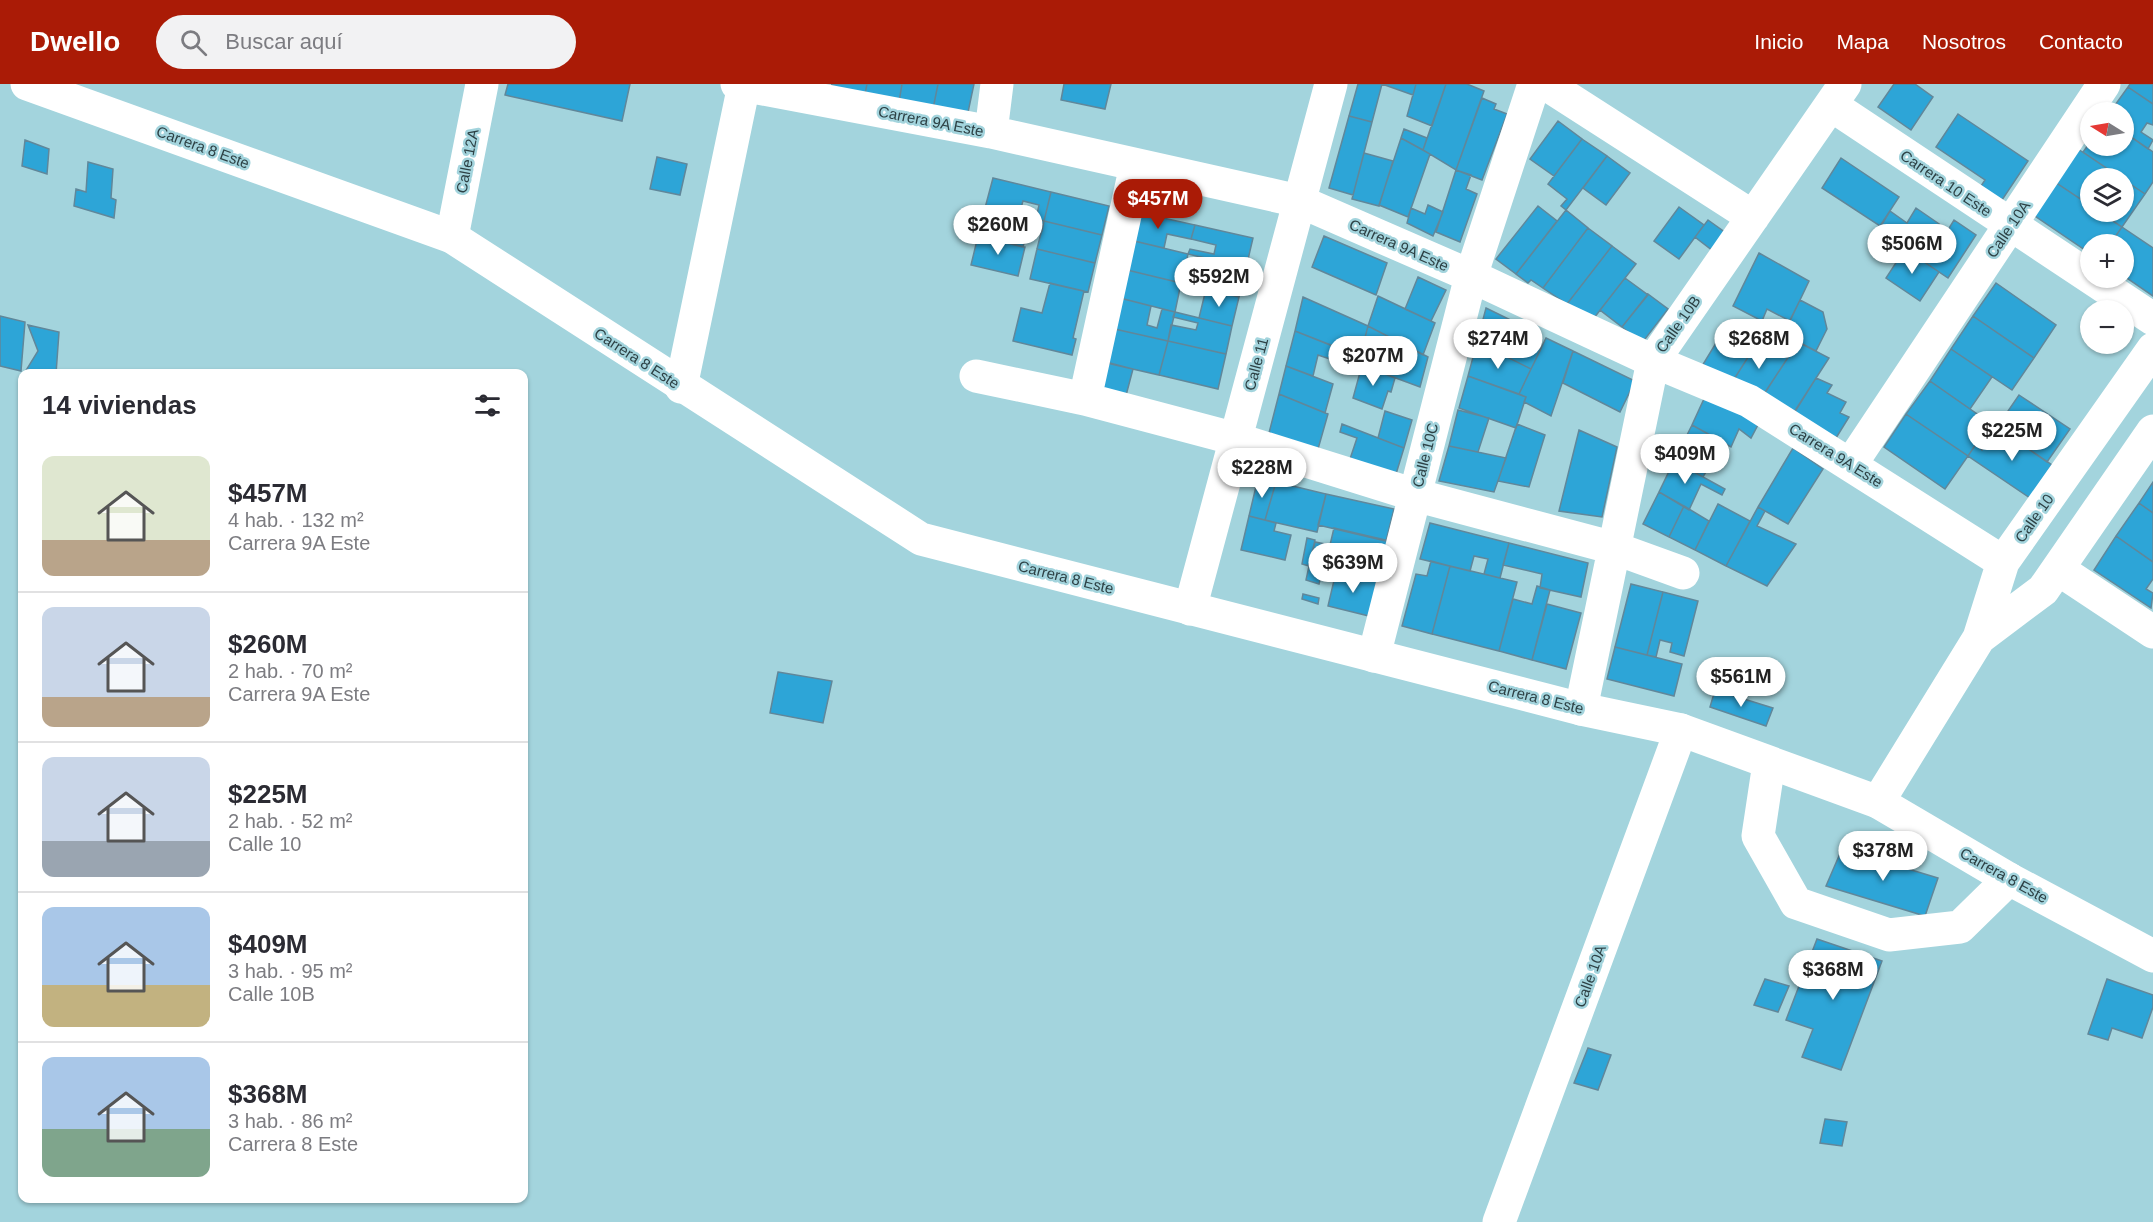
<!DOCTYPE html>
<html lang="es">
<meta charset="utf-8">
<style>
body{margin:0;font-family:Helvetica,sans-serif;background:#f2f2f3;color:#2b2b33;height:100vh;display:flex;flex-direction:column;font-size:22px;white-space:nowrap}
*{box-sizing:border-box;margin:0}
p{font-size:20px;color:#7c7c81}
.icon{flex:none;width:33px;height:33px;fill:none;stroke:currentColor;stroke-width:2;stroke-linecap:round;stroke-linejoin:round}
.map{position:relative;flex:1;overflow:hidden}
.sheet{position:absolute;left:18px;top:285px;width:510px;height:834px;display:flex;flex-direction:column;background:#fff;border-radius:12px;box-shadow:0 2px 4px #0004}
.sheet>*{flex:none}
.needle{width:39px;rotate:281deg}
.tools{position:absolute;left:2080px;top:18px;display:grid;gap:12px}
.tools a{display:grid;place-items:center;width:54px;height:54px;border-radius:50%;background:#fff;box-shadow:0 2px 4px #0004;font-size:30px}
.price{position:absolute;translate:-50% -51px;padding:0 14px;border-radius:21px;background:#fff;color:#222;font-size:20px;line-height:39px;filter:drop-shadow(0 2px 3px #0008)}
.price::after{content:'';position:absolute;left:50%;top:36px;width:18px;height:14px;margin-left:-9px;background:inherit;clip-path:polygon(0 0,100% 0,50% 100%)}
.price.active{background:#aa1b06;color:#fff}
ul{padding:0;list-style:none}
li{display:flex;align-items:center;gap:18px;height:150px;padding:0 24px}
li+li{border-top:2px solid #e1e1e2}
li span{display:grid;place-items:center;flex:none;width:168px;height:120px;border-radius:12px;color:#555}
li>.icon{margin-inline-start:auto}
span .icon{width:72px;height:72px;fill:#fffc;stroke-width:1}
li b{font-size:26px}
h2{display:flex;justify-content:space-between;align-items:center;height:72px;padding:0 24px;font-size:26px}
header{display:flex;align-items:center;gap:36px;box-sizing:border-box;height:84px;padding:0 30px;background:#aa1b06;color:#fff}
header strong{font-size:28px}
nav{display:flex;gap:33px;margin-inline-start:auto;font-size:21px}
.search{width:420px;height:54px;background:#f2f2f3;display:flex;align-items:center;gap:15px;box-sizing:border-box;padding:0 21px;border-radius:33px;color:#7c7c81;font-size:22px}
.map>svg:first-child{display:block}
</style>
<header>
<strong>Dwello</strong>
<div class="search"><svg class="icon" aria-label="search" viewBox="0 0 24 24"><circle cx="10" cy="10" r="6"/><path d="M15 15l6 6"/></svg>Buscar aquí</div>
<nav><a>Inicio</a><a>Mapa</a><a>Nosotros</a><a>Contacto</a></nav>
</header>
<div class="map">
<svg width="2153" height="1138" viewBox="0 0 2153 1138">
<rect width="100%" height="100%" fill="#a3d4dd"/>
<path fill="#2da5d7" stroke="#60879a" stroke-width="1.5" d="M508 0H630L622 37 505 11Z
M832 0H867L865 10 831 3Z
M867 0H902L899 18 865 10Z
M902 0H938L933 25 899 18Z
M938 0H974L967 33 933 25Z
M1064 0H1111L1105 25 1061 16Z
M1358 0H1382L1372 38 1349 32Z
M1382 0H1416L1413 11Z
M1416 0H1446L1432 42 1407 32Z
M1446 0H1467L1484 7 1456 86 1423 66Z
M1894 0H1915L1933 13 1911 46 1878 23Z
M2130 0H2153V20L2128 3Z
M2128 3 2153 20V41L2147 39 2141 48 2153 56 2148 65 2124 48V28H2110Z
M1482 14 1496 20 1494 25 1507 30 1482 96 1456 86Z
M1958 30 2028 77 2000 119 1979 105 1985 96 1936 63Z
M1349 32 1372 38 1353 111 1329 104Z
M1558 37 1582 55 1554 92 1530 75Z
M1404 45 1427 54 1423 66 1401 54Z
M2124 48 2153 68V98L2145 110 2083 68 2091 57V62H2124Z
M1401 54 1430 70 1408 133 1379 121Z
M1582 55 1607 72 1566 126 1561 122 1567 115 1548 100Z
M25 56 49 65 47 90 22 82Z
M2075 63 2121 94H2091V122L2052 96Z
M1364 69 1393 77 1379 122 1352 115Z
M1607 72 1630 89 1606 121 1583 104Z
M657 73 687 80 680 111 650 105Z
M1841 74 1899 113 1880 142 1822 104Z
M88 78 113 85 111 114 116 116 114 134 74 122 76 105 86 108Z
M1456 86 1471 91 1466 105 1477 110 1460 158 1436 148Z
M993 94 1051 108 1044 137 1036 135 1039 121 1023 117 1019 131 985 124Z
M2052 96 2091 122V128H2099L2122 143 2110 160H2091V170L2029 128Z
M2124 96 2145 110 2122 143 2099 128H2124Z
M1051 108 1109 122 1102 151 1044 137Z
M1428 121 1443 128 1433 152 1407 139 1411 124 1425 130Z
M1538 122 1557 137 1516 190 1496 175Z
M1679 123 1704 141 1679 175 1654 157Z
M985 124 1044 137 1042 147 1028 143 1023 163 978 152Z
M1916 124 1948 146 1954 136 1976 151 1948 194 1878 147 1890 127 1907 139Z
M1566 126 1588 144 1543 204 1531 196 1528 199 1516 190Z
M1136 128 1195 141 1191 155 1167 150 1164 164 1130 156Z
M1708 136 1726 149 1713 167 1695 153Z
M1044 137 1102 151 1095 179 1037 165Z
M1195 141 1253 154 1246 184 1188 170 1190 165 1214 170 1216 161 1191 155Z
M2122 143 2153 164V212L2124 192V160H2110Z
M1588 144 1612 162 1567 220 1543 204Z
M978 152 1025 163 1018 192 971 181Z
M1324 152 1387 179 1376 211 1312 183Z
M1130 156 1188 170 1181 199 1123 185Z
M1612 162 1636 180 1594 234 1567 220Z
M1037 165 1095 179 1088 208 1030 195Z
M1905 165 1939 188 1920 217 1886 194Z
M1759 169 1809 197 1790 237 1767 225 1762 237 1733 222Z
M1201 173 1246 184 1239 213 1181 199 1184 190 1196 194Z
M1123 185 1181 199 1175 228 1116 213Z
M1418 193 1446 206 1431 237 1405 225Z
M1625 194 1648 211 1622 243 1600 226Z
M1050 199 1084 207 1073 254 1076 255 1072 271 1013 257 1021 224 1042 229Z
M1996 199 2056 241 2034 274 1973 232Z
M1206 205 1239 213 1232 242 1199 234Z
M1648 210 1668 225 1642 259 1622 243Z
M1378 212 1435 239 1423 271 1368 242Z
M1116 213 1151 222 1147 241 1157 244 1162 225 1175 228 1168 257 1110 244Z
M1303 213 1368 242 1360 273 1295 247Z
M1800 216 1823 228 1827 245 1816 267 1783 250Z
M1486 224 1537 249 1531 261 1541 265 1531 285 1477 258Z
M1175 228 1232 242 1226 270 1168 257 1171 241 1196 246 1198 239 1173 233Z
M0 232 25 238 21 287 0 282Z
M1973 232 2034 274 2012 306 1951 265Z
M1730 236 1761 253 1729 303 1699 287Z
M28 241 59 248 56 290 25 288 38 267Z
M1368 242 1428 273 1420 303 1358 280Z
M1110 244 1168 257 1159 291 1102 278Z
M1295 247 1336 263 1333 276 1318 271 1313 292 1286 282Z
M1546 254 1573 267 1551 332 1524 318 1526 313 1519 310Z
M1759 256 1789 272 1762 313 1729 303Z
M1168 257 1226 270 1218 305 1159 291Z
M1477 258 1531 285 1519 310 1468 292Z
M1798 258 1829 274 1789 336 1759 318Z
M1951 265 1992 293 1970 325 1930 297Z
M1573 267 1635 297 1620 328 1563 299Z
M1106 278 1133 285 1124 319 1094 312Z
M1362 281 1395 294 1391 308 1388 307 1382 325 1353 314Z
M1286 282 1333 300 1325 329 1279 310Z
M1468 292 1526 313 1516 344 1459 324Z
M1816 294 1832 301 1827 309 1846 318 1840 329 1849 333 1836 354 1791 334Z
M1930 297 1990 339 1968 372 1906 330Z
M1709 304 1759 339 1751 354 1739 345 1731 363 1692 341Z
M1279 310 1328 330 1318 365 1269 349Z
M2019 311 2070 345 2047 378 1997 343Z
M1458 326 1489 334 1478 368 1449 362Z
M1385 327 1412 336 1404 364 1378 354Z
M1906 330 1968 372 1945 405 1884 363Z
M1342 340 1404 364 1396 390 1350 375 1357 354 1340 348Z
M1517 340 1545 351 1529 403 1498 397Z
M1692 341 1723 358 1703 393 1674 377Z
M1997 343 2052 381 2030 414 1968 372 1976 360 1982 366Z
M1579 346 1617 363 1602 433 1559 427Z
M1449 362 1506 374 1494 408 1439 397Z
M1793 364 1823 385 1788 440 1758 423Z
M1674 377 1725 405 1722 411 1701 400 1689 426 1659 408Z
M1258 394 1276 398 1265 436 1249 432Z
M1276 398 1326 410 1317 448 1265 436Z
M2153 398V429L2139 419Z
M1659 408 1684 422 1669 453 1643 440Z
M1326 410 1394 425 1386 457 1318 441Z
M2139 419 2153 429V478L2116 452Z
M1718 420 1750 437 1726 482 1695 466Z
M1684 422 1709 437 1695 466 1669 453Z
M1758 423 1765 427 1757 442 1796 460 1767 502 1726 482Z
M1249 432 1276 439 1274 447 1291 451 1285 476 1241 466Z
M1430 439 1509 459 1500 494 1484 490 1488 475 1474 472 1470 487 1420 475Z
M1334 444 1390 457 1377 497 1309 482 1315 458 1330 461Z
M2116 452 2153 478V495L2146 505 2153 509 2151 524 2094 486Z
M1307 454 1315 456 1309 482 1302 480Z
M1509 459 1588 479 1581 513 1540 504 1542 490 1503 481Z
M1431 477 1450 482 1432 550 1402 542 1416 490 1427 492Z
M1309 482 1323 484 1319 500 1306 496Z
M1450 482 1517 498 1499 567 1432 550Z
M1336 488 1377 497 1369 532 1328 522Z
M1631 500 1663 508 1647 571 1615 563Z
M1537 502 1550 506 1532 576 1499 567 1513 515 1532 520Z
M1663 508 1698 517 1684 572 1670 568 1672 559 1660 556 1656 573 1647 571Z
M1303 510 1319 514 1318 520 1302 515Z
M1547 520 1581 529 1566 585 1532 576Z
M1615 563 1682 580 1674 612 1607 595Z
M778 588 832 597 823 639 770 629Z
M1715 606 1773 624 1766 642 1710 623Z
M1842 765 1938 794 1925 832 1826 802Z
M1817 855 1882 877 1841 986 1802 973 1813 945 1786 936Z
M1765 895 1789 902 1778 928 1754 921Z
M2107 895 2153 911V923L2142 954 2112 944 2108 956 2088 950Z
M1588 964 1611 971 1598 1006 1574 999Z
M1825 1035 1847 1038 1842 1062 1820 1059Z"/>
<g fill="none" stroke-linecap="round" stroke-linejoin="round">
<path stroke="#fff" stroke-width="33" d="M737 0 991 48 1299 117 1471 192 1653 277 1749 317 2003 478
M1546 0 1753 133
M1831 21 2153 235
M991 48 997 0
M452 153 482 0
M976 292 1085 315 1236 355 1415 411 1614 464 1683 489
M681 303 744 1
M1085 315 1136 81
M1851 380 2104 0
M2058 485 2153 548
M1190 525 1331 0
M1979 554 2043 506 2153 347
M1374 572 1471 192 1534 0
M1581 625 1653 277 1845 0
M1769 679 1758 752 1796 819 1889 851 1960 843 2009 795
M1878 718 1979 554 2003 478 2153 265
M1499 1138 1681 646"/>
<path stroke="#fff" stroke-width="33" d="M27 0 452 153 921 455 1581 625 1681 646 1878 718 2009 795 2153 872"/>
</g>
<g text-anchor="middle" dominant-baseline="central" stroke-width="5" stroke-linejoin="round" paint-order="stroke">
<g font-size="15" fill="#2d4145" stroke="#a3d4dd">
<text transform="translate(931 37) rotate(11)">Carrera 9A Este</text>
<text transform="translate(203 63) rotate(20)">Carrera 8 Este</text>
<text transform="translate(467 77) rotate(-79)">Calle 12A</text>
<text transform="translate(1946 99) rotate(34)">Carrera 10 Este</text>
<text transform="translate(2008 145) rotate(-56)">Calle 10A</text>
<text transform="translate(1399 161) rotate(24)">Carrera 9A Este</text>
<text transform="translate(1678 240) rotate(-55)">Calle 10B</text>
<text transform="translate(637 274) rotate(33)">Carrera 8 Este</text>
<text transform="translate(1256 280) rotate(-75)">Calle 11</text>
<text transform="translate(1425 371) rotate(-76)">Calle 10C</text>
<text transform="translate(1836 371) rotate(32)">Carrera 9A Este</text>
<text transform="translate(2034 434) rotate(-55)">Calle 10</text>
<text transform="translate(1066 493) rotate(14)">Carrera 8 Este</text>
<text transform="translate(1536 613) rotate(14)">Carrera 8 Este</text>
<text transform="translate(2004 791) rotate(29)">Carrera 8 Este</text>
<text transform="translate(1590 892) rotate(-70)">Calle 10A</text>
</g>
</g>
</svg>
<div class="tools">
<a><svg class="needle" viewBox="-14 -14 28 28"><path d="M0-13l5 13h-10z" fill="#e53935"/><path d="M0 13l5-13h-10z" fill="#7c7c81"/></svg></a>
<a><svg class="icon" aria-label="layers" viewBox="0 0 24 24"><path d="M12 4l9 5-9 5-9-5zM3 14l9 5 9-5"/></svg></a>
<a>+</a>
<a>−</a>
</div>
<b class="price active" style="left:1158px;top:146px">$457M</b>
<b class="price" style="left:998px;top:172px">$260M</b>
<b class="price" style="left:1912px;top:191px">$506M</b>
<b class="price" style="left:1219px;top:224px">$592M</b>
<b class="price" style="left:1498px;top:286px">$274M</b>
<b class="price" style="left:1759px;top:286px">$268M</b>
<b class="price" style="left:1373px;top:303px">$207M</b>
<b class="price" style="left:2012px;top:378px">$225M</b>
<b class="price" style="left:1685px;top:401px">$409M</b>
<b class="price" style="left:1262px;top:415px">$228M</b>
<b class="price" style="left:1353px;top:510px">$639M</b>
<b class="price" style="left:1741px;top:624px">$561M</b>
<b class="price" style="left:1883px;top:798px">$378M</b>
<b class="price" style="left:1833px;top:917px">$368M</b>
<section class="sheet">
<h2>14 viviendas<svg class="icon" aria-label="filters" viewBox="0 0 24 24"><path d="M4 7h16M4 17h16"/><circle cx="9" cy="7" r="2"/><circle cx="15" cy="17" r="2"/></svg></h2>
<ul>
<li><span style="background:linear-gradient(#dfe7d0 70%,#b9a48a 0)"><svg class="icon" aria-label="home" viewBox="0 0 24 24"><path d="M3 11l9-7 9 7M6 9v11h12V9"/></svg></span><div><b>$457M</b><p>4 hab. · 132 m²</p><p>Carrera 9A Este</p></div></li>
<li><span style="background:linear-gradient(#c9d6e8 75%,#b9a48a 0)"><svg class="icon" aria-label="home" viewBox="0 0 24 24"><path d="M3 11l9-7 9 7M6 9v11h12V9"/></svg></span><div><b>$260M</b><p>2 hab. · 70 m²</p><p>Carrera 9A Este</p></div></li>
<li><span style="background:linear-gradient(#c9d6e8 70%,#9aa5b1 0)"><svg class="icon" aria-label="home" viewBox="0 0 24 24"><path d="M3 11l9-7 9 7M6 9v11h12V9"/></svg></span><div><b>$225M</b><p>2 hab. · 52 m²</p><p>Calle 10</p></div></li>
<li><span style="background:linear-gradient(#a9c7e8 65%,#c2b280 0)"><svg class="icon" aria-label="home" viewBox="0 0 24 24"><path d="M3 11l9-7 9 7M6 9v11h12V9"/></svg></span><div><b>$409M</b><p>3 hab. · 95 m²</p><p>Calle 10B</p></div></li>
<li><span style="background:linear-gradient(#a9c7e8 60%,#7fa58c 0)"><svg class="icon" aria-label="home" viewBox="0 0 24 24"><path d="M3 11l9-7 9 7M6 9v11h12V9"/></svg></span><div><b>$368M</b><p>3 hab. · 86 m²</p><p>Carrera 8 Este</p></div></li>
</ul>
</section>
</div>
